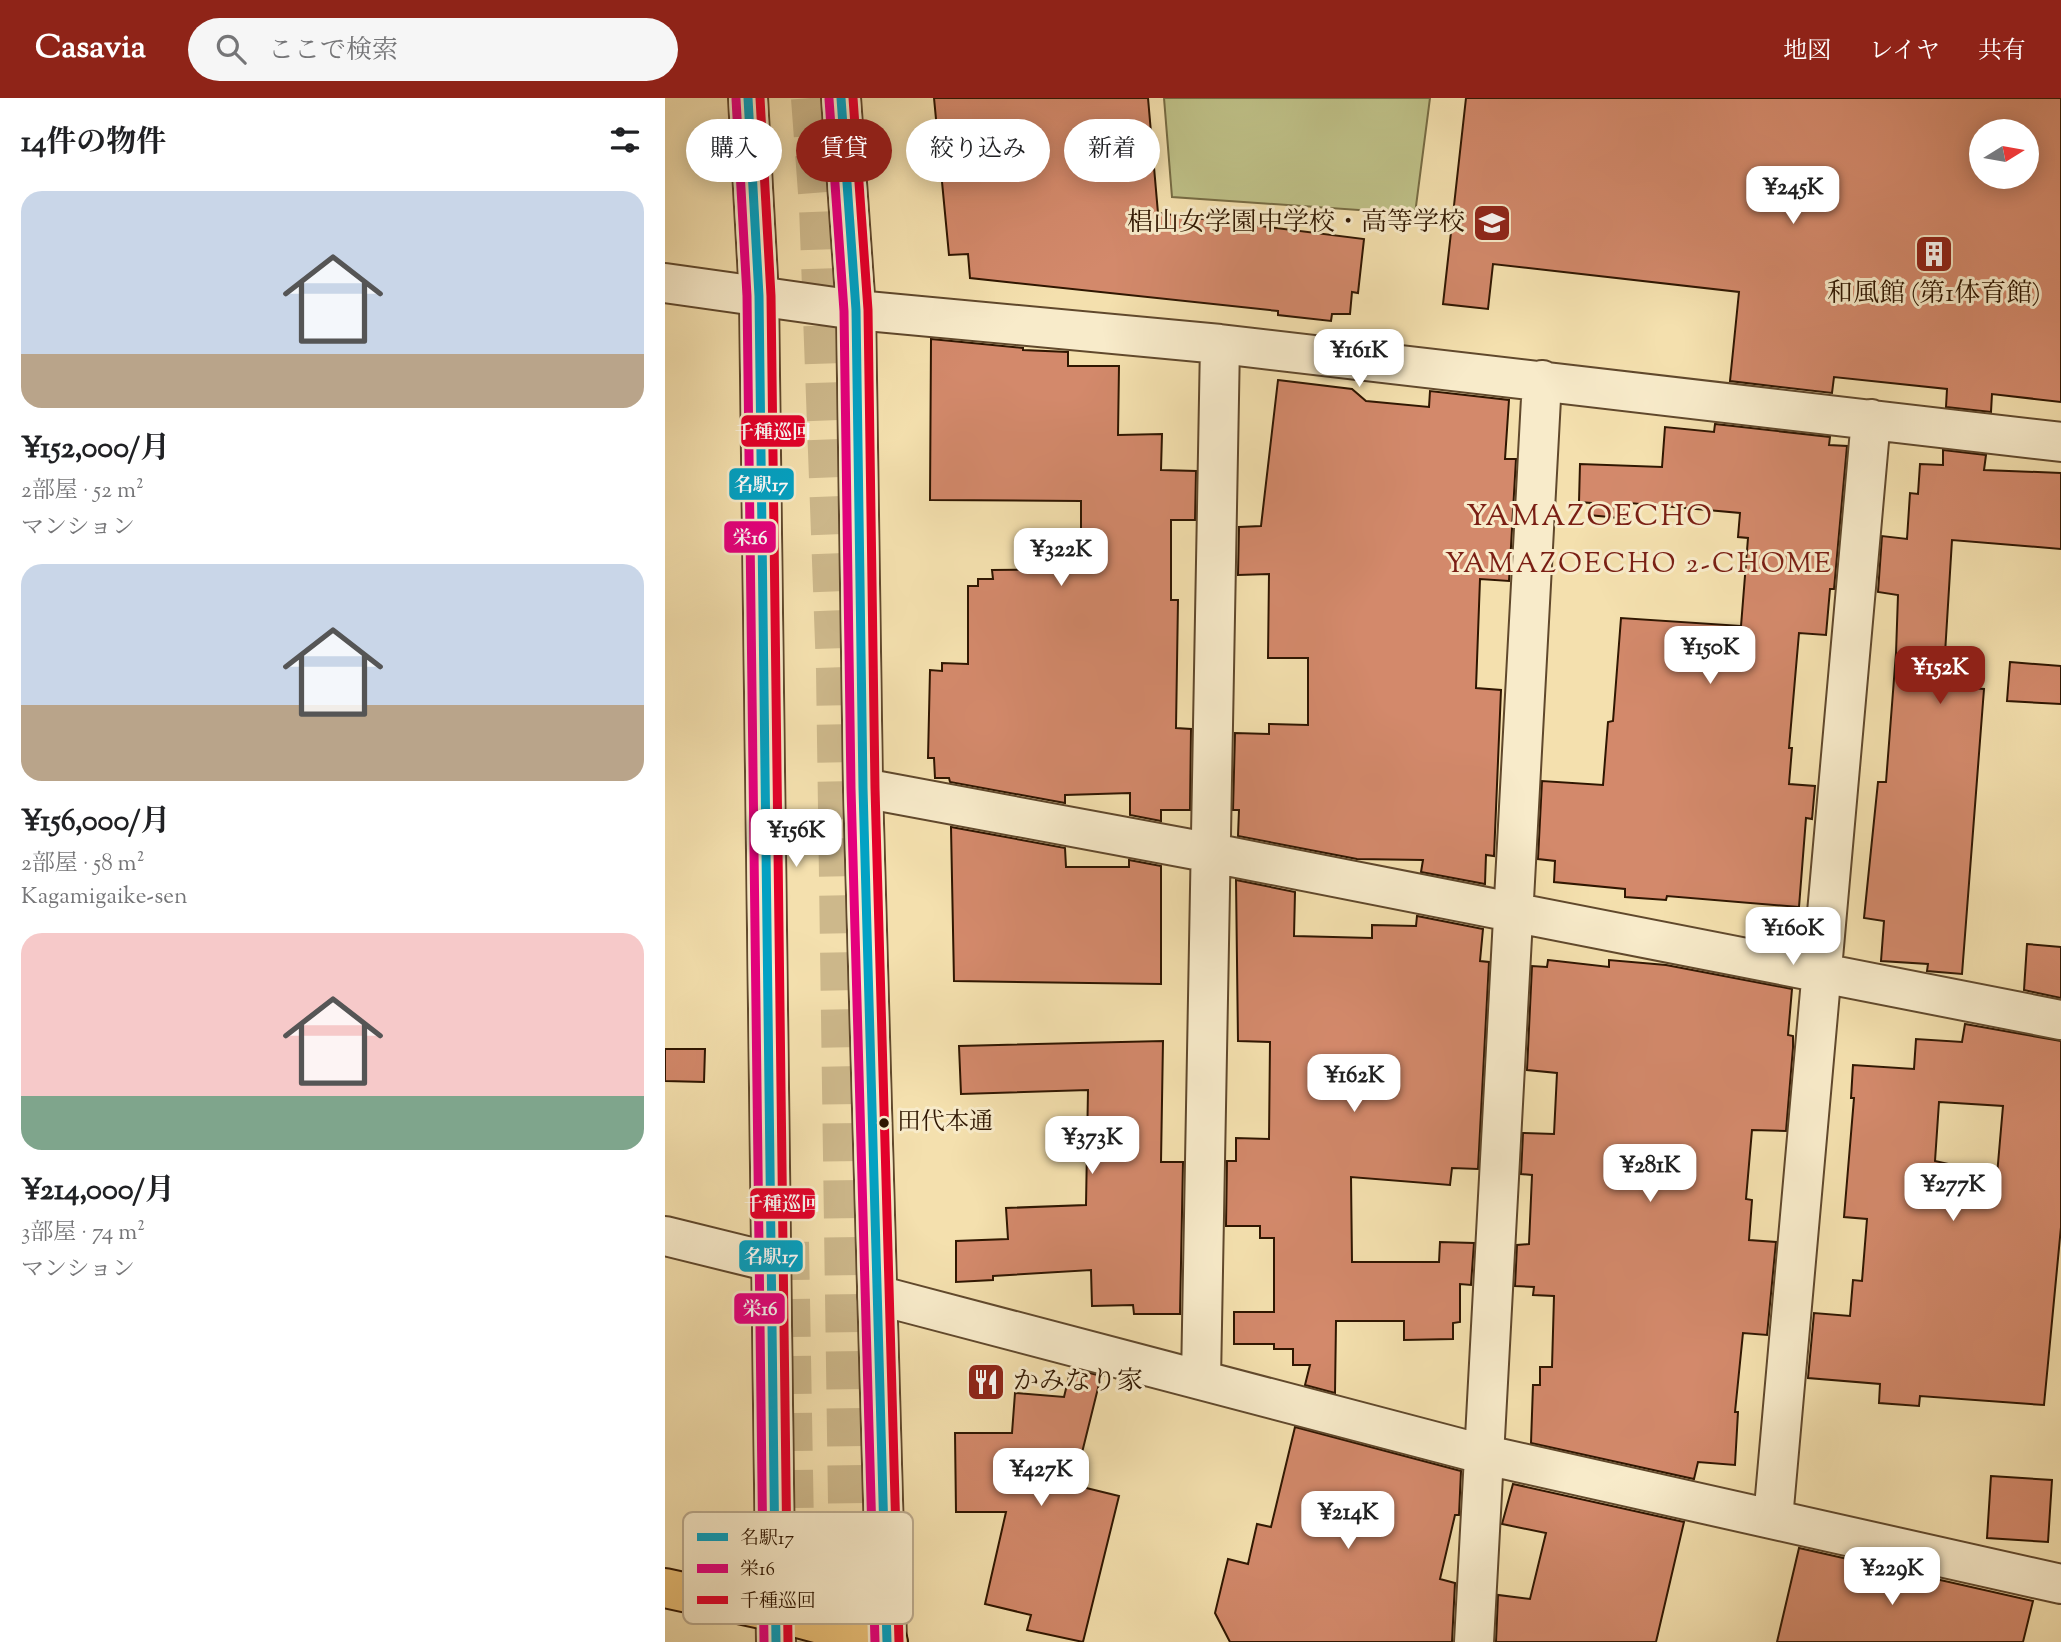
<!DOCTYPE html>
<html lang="ja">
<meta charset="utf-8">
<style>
body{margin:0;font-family:"Sorts Mill Goudy","Noto Serif JP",serif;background:#f6f6f6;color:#202124;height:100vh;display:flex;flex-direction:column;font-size:26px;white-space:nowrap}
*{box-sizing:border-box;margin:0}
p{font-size:23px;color:#757577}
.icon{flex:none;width:38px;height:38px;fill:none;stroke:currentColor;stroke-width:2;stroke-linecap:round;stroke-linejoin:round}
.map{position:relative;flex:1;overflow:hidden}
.panel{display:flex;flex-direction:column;background:#fff;width:665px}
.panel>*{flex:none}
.banner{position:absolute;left:21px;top:21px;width:665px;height:63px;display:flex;gap:14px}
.needle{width:46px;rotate:79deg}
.tools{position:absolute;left:1304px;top:21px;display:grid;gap:14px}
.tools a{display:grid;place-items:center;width:70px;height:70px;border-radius:50%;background:#fff;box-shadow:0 4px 18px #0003;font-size:35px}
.price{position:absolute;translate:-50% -60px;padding:0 16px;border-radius:14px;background:#fff;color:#222;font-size:23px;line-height:46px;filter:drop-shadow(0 2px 4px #0008)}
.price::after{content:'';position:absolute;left:50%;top:42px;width:21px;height:16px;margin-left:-10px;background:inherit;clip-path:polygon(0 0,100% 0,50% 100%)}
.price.selected{background:#8f2418;color:#fff}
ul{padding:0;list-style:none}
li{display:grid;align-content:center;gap:14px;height:371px;padding:0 21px}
li span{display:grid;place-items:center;height:217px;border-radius:21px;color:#555}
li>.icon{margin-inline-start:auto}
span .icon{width:126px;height:126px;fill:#fffc;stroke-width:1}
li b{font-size:30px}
h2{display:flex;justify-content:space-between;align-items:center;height:84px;padding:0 21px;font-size:30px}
.chip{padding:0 24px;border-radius:32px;background:#fff;box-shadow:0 4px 18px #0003;font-size:24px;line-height:63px}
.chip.selected{background:#8f2418;color:#fff}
header{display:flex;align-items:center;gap:42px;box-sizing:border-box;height:98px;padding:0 35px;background:#8f2418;color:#fff}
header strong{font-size:33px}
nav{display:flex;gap:38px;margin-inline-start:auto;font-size:24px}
.search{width:490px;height:63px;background:#f6f6f6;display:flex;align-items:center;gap:18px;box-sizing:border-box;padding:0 24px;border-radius:38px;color:#757577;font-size:26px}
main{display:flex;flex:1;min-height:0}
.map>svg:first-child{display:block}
</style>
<header>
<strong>Casavia</strong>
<div class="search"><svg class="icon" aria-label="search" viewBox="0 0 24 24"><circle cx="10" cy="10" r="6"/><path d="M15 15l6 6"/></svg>ここで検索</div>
<nav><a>地図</a><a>レイヤ</a><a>共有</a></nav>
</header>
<main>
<section class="panel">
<h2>14件の物件<svg class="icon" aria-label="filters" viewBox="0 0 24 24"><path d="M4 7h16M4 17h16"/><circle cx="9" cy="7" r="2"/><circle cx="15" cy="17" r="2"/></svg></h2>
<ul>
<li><span style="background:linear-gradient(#c9d6e8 75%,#b9a48a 0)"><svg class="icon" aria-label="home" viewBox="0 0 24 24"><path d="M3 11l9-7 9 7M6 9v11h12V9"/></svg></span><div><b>¥152,000/月</b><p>2部屋 · 52 m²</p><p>マンション</p></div></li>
<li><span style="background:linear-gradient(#c9d6e8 65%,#b9a48a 0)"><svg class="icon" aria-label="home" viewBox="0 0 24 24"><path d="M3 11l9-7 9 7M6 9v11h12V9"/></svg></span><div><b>¥156,000/月</b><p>2部屋 · 58 m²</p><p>Kagamigaike-sen</p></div></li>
<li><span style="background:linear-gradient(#f6c9c9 75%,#7fa58c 0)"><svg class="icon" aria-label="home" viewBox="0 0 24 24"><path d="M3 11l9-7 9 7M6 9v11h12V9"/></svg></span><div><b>¥214,000/月</b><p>3部屋 · 74 m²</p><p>マンション</p></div></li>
</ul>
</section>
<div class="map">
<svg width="1396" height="1544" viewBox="0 0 1396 1544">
<rect width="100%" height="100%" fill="#f4e0ae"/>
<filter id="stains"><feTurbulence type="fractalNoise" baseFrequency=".00286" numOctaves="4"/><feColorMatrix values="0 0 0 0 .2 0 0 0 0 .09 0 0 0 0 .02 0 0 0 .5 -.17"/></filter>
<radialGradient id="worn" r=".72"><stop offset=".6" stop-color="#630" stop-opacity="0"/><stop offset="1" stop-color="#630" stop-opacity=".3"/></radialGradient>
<path fill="#bfc188" stroke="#776c44" stroke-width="2" d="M499 0H765L750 116 507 99Z"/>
<path fill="#d3896b" stroke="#2f1601" stroke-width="2" fill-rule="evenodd" d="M269 0H483L493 115 699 141 693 195 687 194 685 216H667L666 223 613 217V213L305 180 303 156 284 157Z
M801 0H1396V304L1327 296 1326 314 1281 309 1282 291 1169 279 1167 295 1065 283 1074 194 828 166 823 211 778 206ZM1316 33H1362V79H1316Z
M266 241 358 250V252L403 254V268H454L453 337 497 336 496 372 531 373 530 422H506V502H513L511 630 526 631 525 712H496V723L465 717V695L400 697V705L285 684 284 680H270L269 660H263L265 572 277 573V565L303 566V488H313V481H328L327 472 416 471V403L265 402Z
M613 282 687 291 701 303 764 309 765 293 844 302 840 361H851L844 483 815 481 811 590 836 592 829 758 821 757 820 786 756 774 758 762 692 761 573 738 574 712H568L570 635 604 636V626L643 627V560H603L604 476 573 477 574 429 596 428Z
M1050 326 1165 339 1164 347 1182 348 1169 491H1165L1161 537 1134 535 1124 650H1127L1124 686 1150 688 1147 721 1141 720 1134 809 1002 798 1001 802 960 799V791L889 784 890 763 873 761 877 683 938 687 943 624 948 623 956 520 1076 528 1083 440 1073 439 1075 415 965 405 964 421 924 417 926 405 914 404 915 366 997 369 1000 329 1049 334Z
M1278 352 1321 357 1319 372 1396 375V451L1287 442 1278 588 1319 591 1297 876 1262 873 1263 866 1216 863 1219 823 1199 820 1213 684H1221L1231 555 1233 497 1213 494 1217 438 1242 441 1245 395 1253 396 1255 366 1278 367Z
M1345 564 1396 568V606L1342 603Z
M286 729 400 750 401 769H464V762L496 768V886L289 883Z
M571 782 630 794 629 838 707 840V827L751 828 752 818 818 831 815 863 824 864 813 1071 787 1070 785 1087 686 1079 687 1164H774L775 1144 809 1145 806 1187 795 1186V1224L788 1225V1241L739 1242V1223H671L670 1295 640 1287 645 1267H628V1251H609V1246H569V1214H609V1140H595V1128H561L562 1063H571V1040L604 1041 605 944 573 943Z
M1362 846 1396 849V900L1359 892Z
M883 862 944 869V862L1001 867 1127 891 1123 937 1128 938V950L1121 1033 1087 1032 1081 1101 1087 1102 1084 1142 1111 1144 1102 1237 1078 1235 1070 1314H1073L1070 1367 1033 1364 1029 1381 866 1345 868 1287H875V1269H887L889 1198 868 1197 869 1189 850 1188 852 1147 864 1146 867 1077 856 1076 858 1035 889 1036 892 975 862 972 867 868 882 869Z
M1300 926 1396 943V1129L1379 1307 1255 1298 1254 1308 1214 1305 1215 1286 1143 1280 1149 1215 1185 1218 1188 1182 1197 1183 1202 1121 1179 1119 1189 1000H1186L1188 967 1249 971 1251 941 1297 944ZM1274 1004 1338 1008 1332 1077 1270 1063Z
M498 943 496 1064H518L515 1216H469L468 1207 427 1208 426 1172 328 1178V1182L291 1184V1143L343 1141 341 1110 421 1107 423 992 296 996 294 948Z
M0 951H40L39 984 0 983Z
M406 1270 436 1278 409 1387 454 1398 418 1544 362 1532 366 1517 320 1506 341 1414H291L290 1335H347L350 1295 399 1299Z
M630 1329 796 1373 794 1417H790L775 1481 790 1485 787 1544H565L550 1515 563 1461 583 1466 592 1426 606 1429Z
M1326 1378 1387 1382 1383 1444 1322 1440Z
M848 1386 1019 1424 991 1544H831L833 1497 865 1501 881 1435 837 1426Z
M1134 1450 1368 1503 1358 1544H1112Z"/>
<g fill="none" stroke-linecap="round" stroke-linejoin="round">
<path stroke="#cdb88b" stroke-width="38" stroke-dasharray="38 19" stroke-linecap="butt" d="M145 0 153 108 170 572 184 1544
M125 1144 132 1544"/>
<defs>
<path id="minor" d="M0 185 191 212 555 246 1396 344
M198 690 547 755 1396 922
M0 1138 106 1164
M212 1197 821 1357 1396 1486
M536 1282 555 246
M1108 1421 1206 321
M809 1544 877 282"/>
<path id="tertiary" d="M83 0 94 198 111 1544
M176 0 191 212 198 690 222 1544"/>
<path id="primary" d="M0 1490 110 1514 223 1544"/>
</defs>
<use href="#minor" stroke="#60482c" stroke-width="42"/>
<use href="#tertiary" stroke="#60482c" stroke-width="42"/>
<use href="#primary" stroke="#2f1601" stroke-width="42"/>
<use href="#minor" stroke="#f8ebca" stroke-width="38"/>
<use href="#tertiary" stroke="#f8ebca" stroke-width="38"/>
<use href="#primary" stroke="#eac077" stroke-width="38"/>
<defs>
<path id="bus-1" d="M83 0 94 198 111 1544
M176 0 191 212 198 690 222 1544"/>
<path id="bus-2" d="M71 1 82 198 99 1544
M164 1 179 213 186 690 210 1544"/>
<path id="bus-3" d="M95 0 106 198 123 1544
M188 0 203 212 210 690 234 1544"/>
</defs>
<use href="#bus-1" stroke="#f8ebca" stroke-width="14"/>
<use href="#bus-2" stroke="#f8ebca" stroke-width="14"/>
<use href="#bus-3" stroke="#f8ebca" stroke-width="14"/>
<use href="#bus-1" stroke="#02a2c4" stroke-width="9"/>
<use href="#bus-2" stroke="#e5007d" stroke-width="9"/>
<use href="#bus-3" stroke="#e4002b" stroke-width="9"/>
</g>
<defs>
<symbol id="school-square" viewBox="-11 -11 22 22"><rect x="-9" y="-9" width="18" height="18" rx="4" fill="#8f2418" stroke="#f8ebca"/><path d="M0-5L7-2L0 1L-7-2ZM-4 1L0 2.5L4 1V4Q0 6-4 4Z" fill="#fff"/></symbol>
<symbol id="building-square" viewBox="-11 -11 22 22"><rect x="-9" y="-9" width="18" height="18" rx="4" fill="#8f2418" stroke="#f8ebca"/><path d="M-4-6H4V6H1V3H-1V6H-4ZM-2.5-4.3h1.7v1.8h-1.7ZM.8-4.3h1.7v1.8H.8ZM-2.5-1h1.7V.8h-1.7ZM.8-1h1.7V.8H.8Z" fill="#fff"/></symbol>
<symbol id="restaurant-square" viewBox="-11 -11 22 22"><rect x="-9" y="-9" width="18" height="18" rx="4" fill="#8f2418" stroke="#f8ebca"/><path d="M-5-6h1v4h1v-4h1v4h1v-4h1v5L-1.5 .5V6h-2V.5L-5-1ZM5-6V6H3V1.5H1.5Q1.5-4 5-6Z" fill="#fff"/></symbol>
</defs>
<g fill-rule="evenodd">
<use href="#school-square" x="805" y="103" width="44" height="44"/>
<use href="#building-square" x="1247" y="134" width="44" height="44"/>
<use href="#restaurant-square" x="299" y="1262" width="44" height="44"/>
</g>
<circle fill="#2f1601" stroke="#f8ebca" stroke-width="2.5" cx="219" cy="1025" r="6"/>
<g text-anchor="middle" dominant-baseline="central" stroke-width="6" stroke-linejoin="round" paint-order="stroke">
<g font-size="24" fill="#2f1601" stroke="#f8ebca" text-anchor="start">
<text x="232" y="1025">田代本通</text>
</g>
<g font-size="26" fill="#2f1601" stroke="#f8ebca" text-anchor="end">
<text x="800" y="125">椙山女学園中学校・高等学校</text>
<text x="1269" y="196" text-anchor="middle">和風館 (第1体育館)</text>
<text x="348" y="1284" text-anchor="start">かみなり家</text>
</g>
<g font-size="28" letter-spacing="2" fill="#7a1f14" stroke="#f8ebca">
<text x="974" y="467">YAMAZOECHO 2-CHOME</text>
</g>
<g font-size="30" letter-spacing="2" fill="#7a1f14" stroke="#f8ebca">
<text x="925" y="419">YAMAZOECHO</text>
</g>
</g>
<rect x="18" y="1414" width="230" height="112" rx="10" fill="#f8ebca" stroke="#bcab8e" stroke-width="2"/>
<rect x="32" y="1435" width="31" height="8" fill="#02a2c4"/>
<rect x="32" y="1466" width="31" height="9" fill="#e5007d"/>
<rect x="32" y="1498" width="31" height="8" fill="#e4002b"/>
<g font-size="19" fill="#2f1601">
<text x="75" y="1446">名駅17</text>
<text x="75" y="1477">栄16</text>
<text x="75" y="1509">千種巡回</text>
</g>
<g stroke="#f8ebca" stroke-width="2.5">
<rect x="75" y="316" width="66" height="34" rx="7" fill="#e4002b"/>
<rect x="63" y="369" width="67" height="34" rx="7" fill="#02a2c4"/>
<rect x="58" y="422" width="54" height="34" rx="7" fill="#e5007d"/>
<rect x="84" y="1089" width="67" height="33" rx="7" fill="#e4002b"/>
<rect x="73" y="1141" width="66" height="34" rx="7" fill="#02a2c4"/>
<rect x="68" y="1194" width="53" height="33" rx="7" fill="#e5007d"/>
</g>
<g font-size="19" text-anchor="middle" font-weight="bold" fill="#fff">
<text x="108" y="340">千種巡回</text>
<text x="96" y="393">名駅17</text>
<text x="85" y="446">栄16</text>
<text x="117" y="1112">千種巡回</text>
<text x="106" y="1165">名駅17</text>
<text x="95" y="1217">栄16</text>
</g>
<rect width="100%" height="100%" filter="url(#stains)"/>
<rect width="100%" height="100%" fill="url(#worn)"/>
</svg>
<div class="tools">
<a><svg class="needle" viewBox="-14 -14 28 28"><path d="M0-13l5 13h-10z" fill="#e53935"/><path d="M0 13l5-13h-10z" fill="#757577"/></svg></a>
</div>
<b class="price" style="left:1128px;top:128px">¥245K</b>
<b class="price" style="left:694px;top:291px">¥161K</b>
<b class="price" style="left:396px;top:490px">¥322K</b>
<b class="price" style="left:1045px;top:588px">¥150K</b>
<b class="price selected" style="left:1275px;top:608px">¥152K</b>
<b class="price" style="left:131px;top:771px">¥156K</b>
<b class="price" style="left:1128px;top:869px">¥160K</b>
<b class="price" style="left:689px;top:1016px">¥162K</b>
<b class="price" style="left:427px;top:1078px">¥373K</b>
<b class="price" style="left:985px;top:1106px">¥281K</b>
<b class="price" style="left:1288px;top:1125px">¥277K</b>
<b class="price" style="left:376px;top:1410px">¥427K</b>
<b class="price" style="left:683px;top:1453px">¥214K</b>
<b class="price" style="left:1227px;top:1509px">¥229K</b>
<div class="banner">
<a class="chip">購入</a>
<a class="chip selected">賃貸</a>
<a class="chip">絞り込み</a>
<a class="chip">新着</a>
</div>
</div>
</main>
